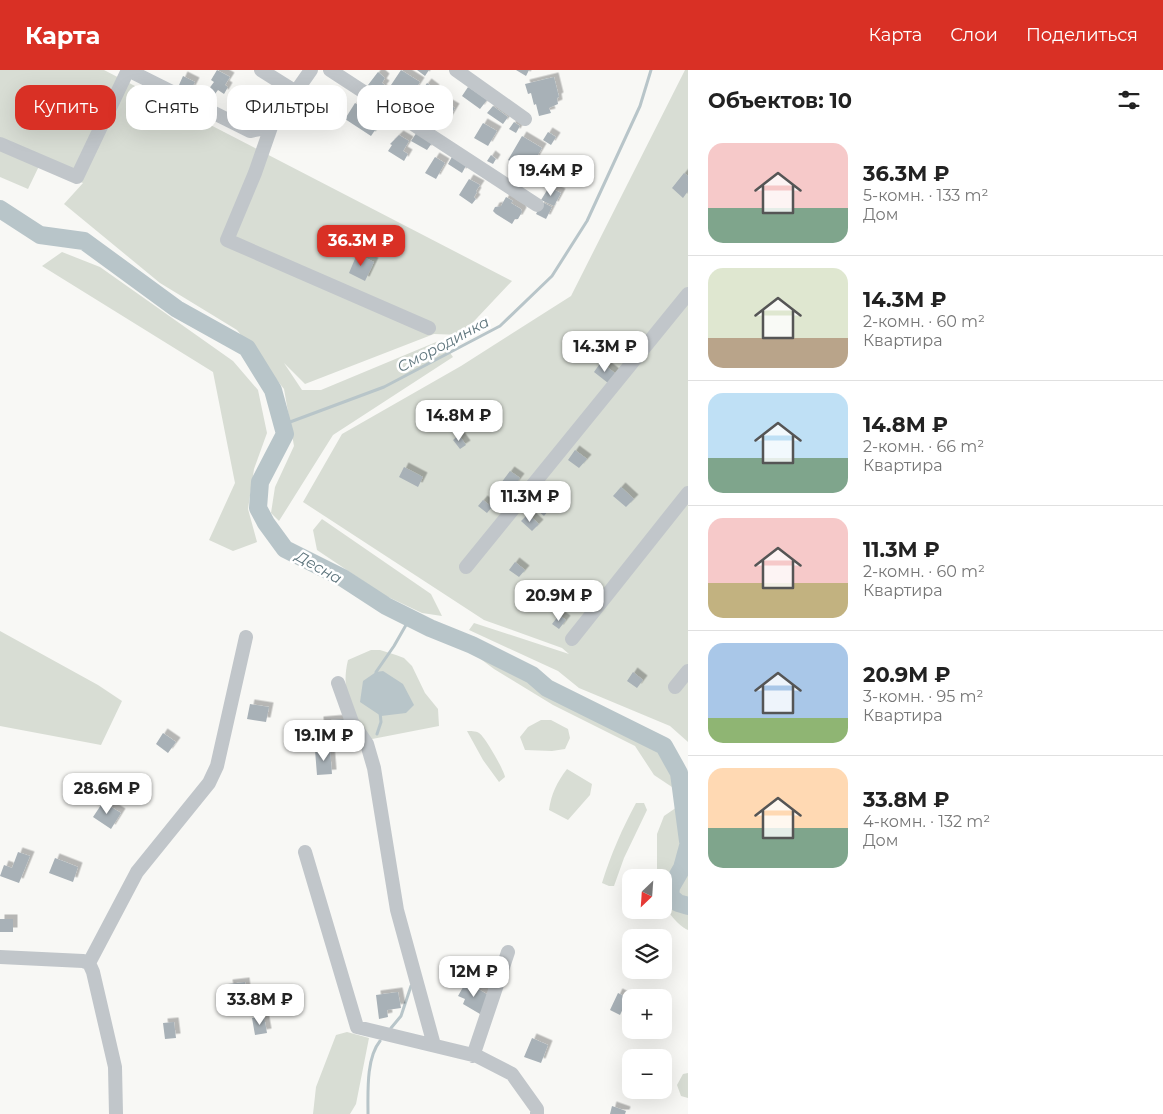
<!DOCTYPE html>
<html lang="ru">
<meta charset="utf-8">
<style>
body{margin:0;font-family:Montserrat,sans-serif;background:#f2f2f2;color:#222;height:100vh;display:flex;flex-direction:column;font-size:19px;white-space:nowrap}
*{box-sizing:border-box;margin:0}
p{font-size:16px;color:#767676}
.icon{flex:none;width:28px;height:28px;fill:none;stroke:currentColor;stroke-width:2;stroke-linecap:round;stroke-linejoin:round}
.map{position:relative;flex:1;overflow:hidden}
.details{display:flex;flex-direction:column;background:#fff;width:475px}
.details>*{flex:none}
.guide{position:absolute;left:15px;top:15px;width:475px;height:45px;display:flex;gap:10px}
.needle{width:32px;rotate:205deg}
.buttons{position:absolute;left:622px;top:799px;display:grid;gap:10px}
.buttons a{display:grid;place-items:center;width:50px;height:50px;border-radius:10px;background:#fff;box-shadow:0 5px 20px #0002;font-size:25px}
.price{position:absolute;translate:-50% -42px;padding:0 11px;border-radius:10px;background:#fff;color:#222;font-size:16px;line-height:32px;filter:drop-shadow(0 1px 2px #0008)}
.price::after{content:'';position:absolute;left:50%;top:30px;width:15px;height:11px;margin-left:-8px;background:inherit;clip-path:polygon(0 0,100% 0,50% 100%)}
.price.on{background:#d93025;color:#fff}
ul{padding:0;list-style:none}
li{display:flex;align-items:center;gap:15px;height:125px;padding:0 20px}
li+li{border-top:1px solid #e0e0e0}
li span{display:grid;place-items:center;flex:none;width:140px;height:100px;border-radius:15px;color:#555}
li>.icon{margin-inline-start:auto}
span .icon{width:60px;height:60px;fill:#fffc;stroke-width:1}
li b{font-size:21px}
h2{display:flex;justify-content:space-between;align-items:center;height:60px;padding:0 20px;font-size:21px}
.pill{padding:0 18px;border-radius:15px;background:#fff;box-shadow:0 5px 20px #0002;font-size:18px;line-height:45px}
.pill.on{background:#d93025;color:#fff}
header{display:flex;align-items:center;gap:30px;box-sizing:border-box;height:70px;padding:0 25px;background:#d93025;color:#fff}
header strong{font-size:24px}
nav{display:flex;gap:28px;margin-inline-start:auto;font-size:18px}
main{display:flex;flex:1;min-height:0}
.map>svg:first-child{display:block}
</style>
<header>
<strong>Карта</strong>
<nav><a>Карта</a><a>Слои</a><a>Поделиться</a></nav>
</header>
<main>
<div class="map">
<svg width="688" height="1044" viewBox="0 0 688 1044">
<defs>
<filter id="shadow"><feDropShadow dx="4.5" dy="-4.5" stdDeviation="0" flood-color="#0004"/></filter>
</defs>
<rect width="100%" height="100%" fill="#f8f8f5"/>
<path fill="#d8ddd4" d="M0 0H104L512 211 461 265 434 264 305 314 284 293 302 320H321L441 270 453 287 333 365 279 451 271 443 275 417 294 376 284 319 237 260 160 213 64 134 83 113 40 94 28 119 0 107Z
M685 0H688V672L670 656 579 618 558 601 469 560 474 553 569 584 562 578 484 550 303 432 342 364 461 296 571 226Z
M62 182 100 197 233 291 258 320 267 363 254 399 248 439 257 472 233 481 209 470 235 413 213 302 42 196Z
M322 449 431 524 442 546 422 543 384 525 317 480 313 460Z
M0 561 98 615 122 631 101 675 0 656Z
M470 570 493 581 547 621 662 678 676 702 678 713 675 719 654 705 635 676 553 635 494 599 470 581Z
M371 580H380L396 585 404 588 412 596 425 623 438 639 439 656 367 670C353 641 340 623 348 590Z
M541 650H551L568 659 570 668 565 679 552 681 525 680 520 667 528 657Z
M467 661C470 661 476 661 479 663 484 665 505 702 505 707L499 712 483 690Z
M567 699 592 714 590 725 568 750 549 740C551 724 557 712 567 699Z
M636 733H644L647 740 624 788 614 816H609L602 813C611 784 622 759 636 733Z
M680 735 685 774 688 777V860C677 855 665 840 664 828 663 822 664 814 664 808L659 807 657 802V764L664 746Z
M347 962 369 968 356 1034 350 1044H313L316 1017 336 965Z
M688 1003V1028L681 1026 677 1015 683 1004Z"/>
<path fill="#b8c5c9" d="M383 601 403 614 414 635 406 643 381 646 360 632 363 611 376 602Z"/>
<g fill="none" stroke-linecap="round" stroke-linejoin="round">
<path stroke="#b8c5c9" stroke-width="3" d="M282 355 384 317 500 256 552 206 587 151 640 36 651 0
M376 606V602L394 576 410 548
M377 664 381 652 380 642
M391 958 401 946 411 916
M368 1044C368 1023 366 988 380 971"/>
<path stroke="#b8c5c9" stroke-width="18" d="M0 139 40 165 84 171 177 239 247 278 273 320 285 364 260 412 258 438 266 453 285 479 343 508 386 536 430 558 472 575 532 605 547 618 664 676 679 703 688 771
M688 776 682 798 671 817 670 826 678 833 688 836"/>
</g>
<path fill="#a8b1b7" filter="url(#shadow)" d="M217 0 230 7 225 15 228 17 224 24 218 20 215 24 208 20 214 12 211 10Z
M401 0 420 12 409 29 403 25 404 24 391 15Z
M417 0H429L425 6Z
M516 0H529L526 6Z
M378 2 385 8 382 13 385 15 382 19 389 23 385 28 368 15Z
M183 6 195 12 191 20 179 15Z
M554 7 559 27 557 28 558 34 549 38 551 43 539 46 536 34 534 35 531 23 528 24 525 14Z
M427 13 435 19 427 30 419 24Z
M271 17 278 21 270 33 263 29Z
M468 17 487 30 480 39 462 26Z
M436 27 455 38 448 50 443 47 442 48 428 41Z
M319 31 335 41 327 52 312 42Z
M355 33 382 50 371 66 345 49Z
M493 36 508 47 503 54 487 43Z
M70 37 83 45 77 54 64 47Z
M514 52 520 56 516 63 509 59Z
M483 53 497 61 488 76 474 68Z
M417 62 432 73 427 80 411 71Z
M548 62 556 67 551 75 543 70Z
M399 65 409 71 403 81 408 84 404 91 388 81 392 75 390 74Z
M522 66 542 78 528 102 508 90Z
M453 85 467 94 462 103 448 94Z
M491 85 496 89 493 94 487 91Z
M435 87 445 93 436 109 425 103Z
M684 103 688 106V121L683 128 672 118Z
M469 109 480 115 476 121 477 122 474 127 476 129 472 134 459 125Z
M549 117 561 123 554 136 541 130Z
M506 127 513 131 511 133 521 139 522 142 518 149H515L512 154 496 144 493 141 495 137 501 136Z
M542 132 552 137 546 149 536 144Z
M357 184 374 192 365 211 349 203Z
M601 292 616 304 608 313 594 302Z
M459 365 466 375 460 379 453 370Z
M575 380 587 389 579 398 568 390Z
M404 397 423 407 418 417 399 407Z
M510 401 520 408 511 420 501 413Z
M621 417 634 429 626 437 613 426Z
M540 425 553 435 544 446 531 435Z
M483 430 492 437 487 443 478 436Z
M528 444 539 454 532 461 521 451Z
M515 492 525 500 519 507 509 500Z
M559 545 566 550 559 559 552 554Z
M633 602 643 610 637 618 627 611Z
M250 634 269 637 266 652 247 649Z
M343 649 344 663 320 665 319 651Z
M163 663 176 672 168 683 156 674Z
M330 679 332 704 317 705 315 680Z
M103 732 121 743 111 759 93 747Z
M18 782 30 786 19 813 0 806 4 795 12 798Z
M55 788 78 797 73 812 49 803Z
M0 849H13V862H0Z
M245 912 247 929 231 931 228 914Z
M466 912 490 926 480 944 463 934 465 929 458 926Z
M398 922 401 938 387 940 388 947 379 949 376 925Z
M618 923 628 928 620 945 610 940Z
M264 946 267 963 255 965 252 948Z
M174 952 176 968 165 969 163 953Z
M532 968 548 975 541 993 524 987Z
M612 1036 626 1041 625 1044H610Z"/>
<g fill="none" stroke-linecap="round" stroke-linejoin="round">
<path stroke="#c1c6ca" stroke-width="14" d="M128 0 250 61 271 57
M261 0 296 22
M311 0 271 57 255 103 227 170 429 258
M330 0 537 135
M456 0 525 49
M0 74 77 107 128 0
M466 497 688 224
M572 569 688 423
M338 613 352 652 367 674 374 698 397 840 434 975
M675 617 688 601
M305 782 357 957 477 986 512 1004 537 1039V1044
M0 887 83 891 89 893 93 902 115 997 116 1044
M89 893 137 802 209 713 217 696 246 567
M473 986 508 882"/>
</g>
<g text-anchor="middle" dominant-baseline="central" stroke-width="5" stroke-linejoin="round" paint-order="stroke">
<g font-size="15" font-style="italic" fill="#5d747c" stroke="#fff">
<text transform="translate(443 274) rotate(-28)">Смородинка</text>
<text transform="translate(319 497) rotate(30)">Десна</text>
</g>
</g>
</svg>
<div class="buttons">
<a><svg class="needle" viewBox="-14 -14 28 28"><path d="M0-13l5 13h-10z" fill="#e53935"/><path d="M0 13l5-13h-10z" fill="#767676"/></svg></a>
<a><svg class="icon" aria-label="layers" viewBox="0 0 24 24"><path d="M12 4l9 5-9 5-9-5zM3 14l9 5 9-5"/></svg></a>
<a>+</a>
<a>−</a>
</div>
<b class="price" style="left:551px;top:127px">19.4M ₽</b>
<b class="price on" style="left:361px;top:197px">36.3M ₽</b>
<b class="price" style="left:605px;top:303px">14.3M ₽</b>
<b class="price" style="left:459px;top:372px">14.8M ₽</b>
<b class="price" style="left:530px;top:453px">11.3M ₽</b>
<b class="price" style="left:559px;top:552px">20.9M ₽</b>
<b class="price" style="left:324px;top:692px">19.1M ₽</b>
<b class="price" style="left:107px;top:745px">28.6M ₽</b>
<b class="price" style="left:474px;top:928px">12M ₽</b>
<b class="price" style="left:260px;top:956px">33.8M ₽</b>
<div class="guide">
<a class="pill on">Купить</a>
<a class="pill">Снять</a>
<a class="pill">Фильтры</a>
<a class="pill">Новое</a>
</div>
</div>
<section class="details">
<h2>Объектов: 10<svg class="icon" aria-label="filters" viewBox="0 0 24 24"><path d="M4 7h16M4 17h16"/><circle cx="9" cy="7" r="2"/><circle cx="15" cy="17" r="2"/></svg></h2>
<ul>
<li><span style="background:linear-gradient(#f6c9c9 65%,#7fa58c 0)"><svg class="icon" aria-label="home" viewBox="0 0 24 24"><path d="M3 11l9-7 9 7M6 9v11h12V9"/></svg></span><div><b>36.3M ₽</b><p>5-комн. · 133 m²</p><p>Дом</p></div></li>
<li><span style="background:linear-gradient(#dfe7d0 70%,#b9a48a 0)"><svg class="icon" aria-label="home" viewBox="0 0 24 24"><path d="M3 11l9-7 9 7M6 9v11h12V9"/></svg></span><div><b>14.3M ₽</b><p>2-комн. · 60 m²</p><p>Квартира</p></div></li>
<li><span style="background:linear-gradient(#bfe0f5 65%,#7fa58c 0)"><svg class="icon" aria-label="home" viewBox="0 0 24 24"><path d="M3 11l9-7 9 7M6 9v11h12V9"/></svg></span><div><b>14.8M ₽</b><p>2-комн. · 66 m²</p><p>Квартира</p></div></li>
<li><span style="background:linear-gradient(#f6c9c9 65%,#c2b280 0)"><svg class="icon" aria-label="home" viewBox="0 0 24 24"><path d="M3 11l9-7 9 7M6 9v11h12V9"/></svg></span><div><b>11.3M ₽</b><p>2-комн. · 60 m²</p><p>Квартира</p></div></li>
<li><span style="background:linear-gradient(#a9c7e8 75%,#8fb573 0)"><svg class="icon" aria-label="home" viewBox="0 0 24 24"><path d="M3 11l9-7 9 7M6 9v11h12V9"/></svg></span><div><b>20.9M ₽</b><p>3-комн. · 95 m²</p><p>Квартира</p></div></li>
<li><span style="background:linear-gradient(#ffd9b3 60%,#7fa58c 0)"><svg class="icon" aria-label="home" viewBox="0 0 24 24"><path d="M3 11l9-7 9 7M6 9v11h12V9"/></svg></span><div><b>33.8M ₽</b><p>4-комн. · 132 m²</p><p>Дом</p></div></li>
</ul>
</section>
</main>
